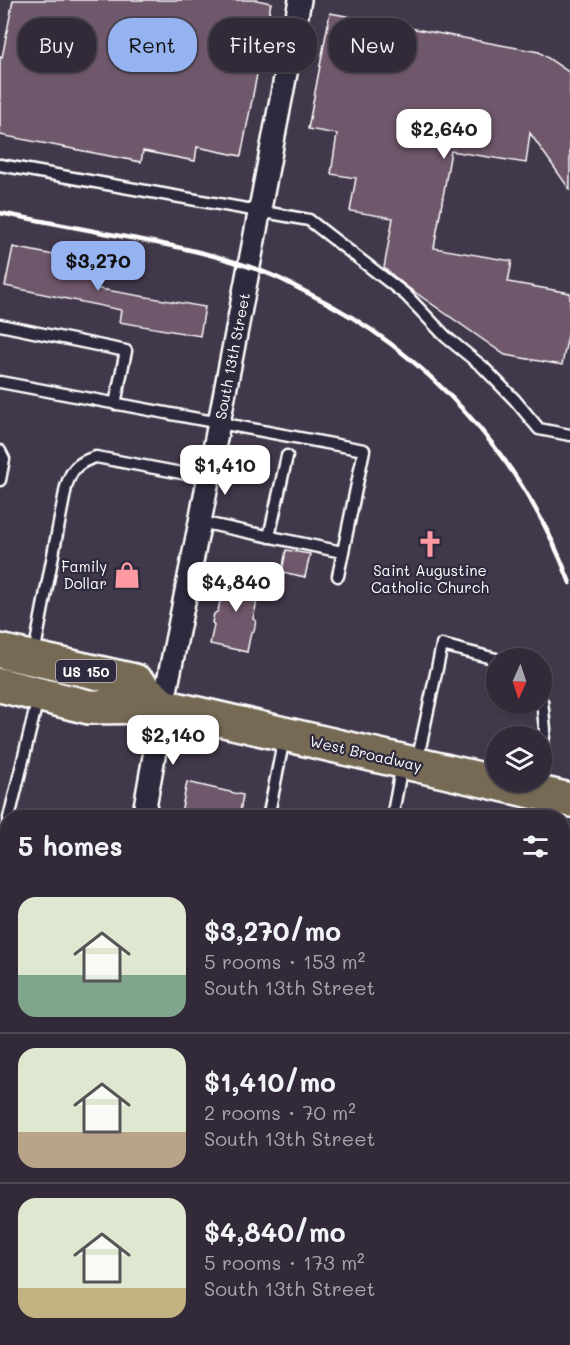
<!DOCTYPE html>
<meta charset="utf-8">
<style>
body{margin:0;font-family:Mali,sans-serif;background:#3a3240;color:#f1f3f6;height:100vh;display:flex;flex-direction:column;font-size:22px;white-space:nowrap}
*{box-sizing:border-box;margin:0}
p{font-size:20px;color:#a8a7ae}
.icon{flex:none;width:33px;height:33px;fill:none;stroke:currentColor;stroke-width:2;stroke-linecap:round;stroke-linejoin:round}
.map{position:relative;flex:1;overflow:hidden}
.side{position:absolute;left:0px;top:810px;width:570px;height:536px;display:flex;flex-direction:column;background:#322a38;border-radius:24px 24px 0 0;box-shadow:0 2px 4px #0004,0 0 0 2px #4d4653}
.side>*{flex:none}
.guide{position:absolute;left:18px;top:18px;width:534px;height:54px;display:flex;gap:12px}
.needle{width:39px;rotate:183deg}
.controls{position:absolute;left:486px;top:648px;display:grid;gap:12px}
.controls a{display:grid;place-items:center;width:66px;height:66px;border-radius:50%;background:#322a38;box-shadow:0 2px 4px #0004,0 0 0 2px #4d4653;font-size:30px}
.price{position:absolute;translate:-50% -51px;padding:0 14px;border-radius:12px;background:#fff;color:#222;font-size:20px;line-height:39px;filter:drop-shadow(0 2px 3px #0008)}
.price::after{content:'';position:absolute;left:50%;top:36px;width:18px;height:14px;margin-left:-9px;background:inherit;clip-path:polygon(0 0,100% 0,50% 100%)}
.price.on{background:#95b2f1;color:#111}
ul{padding:0;list-style:none}
li{display:flex;align-items:center;gap:18px;height:150px;padding:0 18px}
li+li{border-top:2px solid #4d4653}
li span{display:grid;place-items:center;flex:none;width:168px;height:120px;border-radius:18px;color:#555}
li>.icon{margin-inline-start:auto}
span .icon{width:72px;height:72px;fill:#fffc;stroke-width:1}
li b{font-size:26px}
h2{display:flex;justify-content:space-between;align-items:center;height:72px;padding:0 18px;font-size:26px}
.chip{padding:0 21px;border-radius:24px;background:#322a38;box-shadow:0 2px 4px #0004,0 0 0 2px #4d4653;font-size:21px;line-height:54px}
.chip.on{background:#95b2f1;color:#111}
.map>svg:first-child{display:block}
</style>
<div class="map">
<svg width="570" height="1345" viewBox="0 0 570 1345">
<rect width="100%" height="100%" fill="#42384b"/>
<filter id="ink" filterUnits="userSpaceOnUse"><feTurbulence type="fractalNoise" baseFrequency=".0167" numOctaves="2"/><feDisplacementMap in="SourceGraphic" scale="12" xChannelSelector="R" yChannelSelector="G"/><feConvolveMatrix kernelMatrix="1 2 1 2 8 2 1 2 1" color-interpolation-filters="sRGB"/></filter>
<g filter="url(#ink)">
<path fill="#596c66" stroke="#acb6b2" stroke-width="1.5" d="M263 1338H423L463 1345H262Z"/>
<path fill="#70596c" stroke="#fff" stroke-width="1.5" d="M13 0H257L271 3 241 156 197 147 195 161 143 151 141 162 0 135V57L2 58Z
M330 13 539 52 570 73V190L530 133 526 163 451 151 434 248 512 261 508 282 570 293V325L562 365 505 355 406 286 384 268 393 218 350 211 356 178 331 174 337 134 308 129Z
M13 247 99 264 94 288 205 307 200 336 119 322 121 310 5 286Z
M286 550 310 554 305 577 282 572Z
M242 574 262 578 253 619 256 621 254 631 251 632 247 652 210 644 214 625 212 622 214 614 218 611 225 576 241 580Z
M187 782 243 795 239 818H180Z"/>
<g fill="none" stroke-linecap="round" stroke-linejoin="round">
<defs>
<path id="lane" d="M0 165 309 220 406 295 446 337 483 367 515 400 539 429 570 435
M0 325 126 351 115 404
M0 382 364 450 338 576
M0 451 4 459 0 480
M200 522 342 552
M269 537 287 456
M34 654 66 487C71 469 78 462 96 457L208 478
M542 701 545 729 542 749
M417 762 442 645 496 659
M9 818 38 698
M268 818 284 738
M392 818 402 765
M0 857 8 825
M0 929 8 930
M0 1158 8 1160
M238 1338 252 1340 251 1345
M120 1345 121 1338"/>
<path id="street" d="M143 818 163 706 200 522 300 0
M0 1233H8
M562 1337 570 1339"/>
<path id="primary" d="M0 651 135 681 163 706
M0 685 89 707 163 706 570 800"/>
</defs>
<use href="#lane" stroke="#fff" stroke-width="15"/>
<use href="#street" stroke="#fff" stroke-width="26"/>
<use href="#primary" stroke="#fff" stroke-width="38"/>
<use href="#lane" stroke="#2f2a3d" stroke-width="10"/>
<use href="#street" stroke="#2f2a3d" stroke-width="21"/>
<use href="#primary" stroke="#766a54" stroke-width="33"/>
<path stroke="#fff" stroke-width="4.5" d="M0 213C40 221 80 228 120 236 171 245 221 255 269 274 282 279 294 286 306 292 427 351 523 457 570 583
M562 1076 570 1035
M562 1156 570 1117
M513 1345 514 1338
M526 1345 528 1338"/>
</g>
</g>
<defs>
<symbol id="church-bare" viewBox="-9 -9 18 18"><path d="M-1.2-6h2.4v3.5h3.3v2.4h-3.3V6h-2.4V-.1h-3.3v-2.4h3.3Z" fill="#ff9aa2" stroke="#2f2a3d" stroke-width="2.5" paint-order="stroke"/></symbol>
<symbol id="shop-bare" viewBox="-9 -9 18 18"><path d="M-5-2.5h2.3a2.7 3.5 0 0 1 5.4 0H5L5.5 6h-11ZM-1.5-2.5h3a1.5 2.3 0 0 0-3 0Z" fill="#ff9aa2" stroke="#2f2a3d" stroke-width="2.5" paint-order="stroke"/></symbol>
</defs>
<g fill-rule="evenodd">
<use href="#church-bare" x="411" y="525" width="38" height="38"/>
<use href="#shop-bare" x="108" y="556" width="38" height="38"/>
</g>
<g text-anchor="middle" dominant-baseline="central" stroke-width="4.5" stroke-linejoin="round" paint-order="stroke">
<rect fill="#2f2a3d" stroke="#c1bfc5" stroke-width="1.5" x="56" y="660" width="60" height="22" rx="4.5"/>
<g font-size="14" font-weight="bold" fill="#fff">
<text x="86" y="671">US 150</text>
</g>
<g font-size="15" fill="#fff" stroke="#2f2a3d">
<text transform="translate(232 356) rotate(-79)">South 13th Street</text>
<text transform="translate(366 753) rotate(13)">West Broadway</text>
</g>
<g font-size="15" fill="#fff" stroke="#2f2a3d" text-anchor="end">
<text x="107" y="566">Family<tspan x="107" dy="17">Dollar</tspan></text>
<text x="430" y="570" text-anchor="middle">Saint Augustine<tspan x="430" dy="17">Catholic Church</tspan></text>
</g>
</g>
</svg>
<div class="controls">
<a><svg class="needle" viewBox="-14 -14 28 28"><path d="M0-13l5 13h-10z" fill="#e53935"/><path d="M0 13l5-13h-10z" fill="#a8a7ae"/></svg></a>
<a><svg class="icon" aria-label="layers" viewBox="0 0 24 24"><path d="M12 4l9 5-9 5-9-5zM3 14l9 5 9-5"/></svg></a>
</div>
<b class="price" style="left:444px;top:160px">$2,640</b>
<b class="price on" style="left:98px;top:292px">$3,270</b>
<b class="price" style="left:225px;top:496px">$1,410</b>
<b class="price" style="left:236px;top:613px">$4,840</b>
<b class="price" style="left:173px;top:766px">$2,140</b>
<div class="guide">
<a class="chip">Buy</a>
<a class="chip on">Rent</a>
<a class="chip">Filters</a>
<a class="chip">New</a>
</div>
<section class="side">
<h2>5 homes<svg class="icon" aria-label="filters" viewBox="0 0 24 24"><path d="M4 7h16M4 17h16"/><circle cx="9" cy="7" r="2"/><circle cx="15" cy="17" r="2"/></svg></h2>
<ul>
<li><span style="background:linear-gradient(#dfe7d0 65%,#7fa58c 0)"><svg class="icon" aria-label="home" viewBox="0 0 24 24"><path d="M3 11l9-7 9 7M6 9v11h12V9"/></svg></span><div><b>$3,270/mo</b><p>5 rooms · 153 m²</p><p>South 13th Street</p></div></li>
<li><span style="background:linear-gradient(#dfe7d0 70%,#b9a48a 0)"><svg class="icon" aria-label="home" viewBox="0 0 24 24"><path d="M3 11l9-7 9 7M6 9v11h12V9"/></svg></span><div><b>$1,410/mo</b><p>2 rooms · 70 m²</p><p>South 13th Street</p></div></li>
<li><span style="background:linear-gradient(#dfe7d0 75%,#c2b280 0)"><svg class="icon" aria-label="home" viewBox="0 0 24 24"><path d="M3 11l9-7 9 7M6 9v11h12V9"/></svg></span><div><b>$4,840/mo</b><p>5 rooms · 173 m²</p><p>South 13th Street</p></div></li>
</ul>
</section>
</div>
